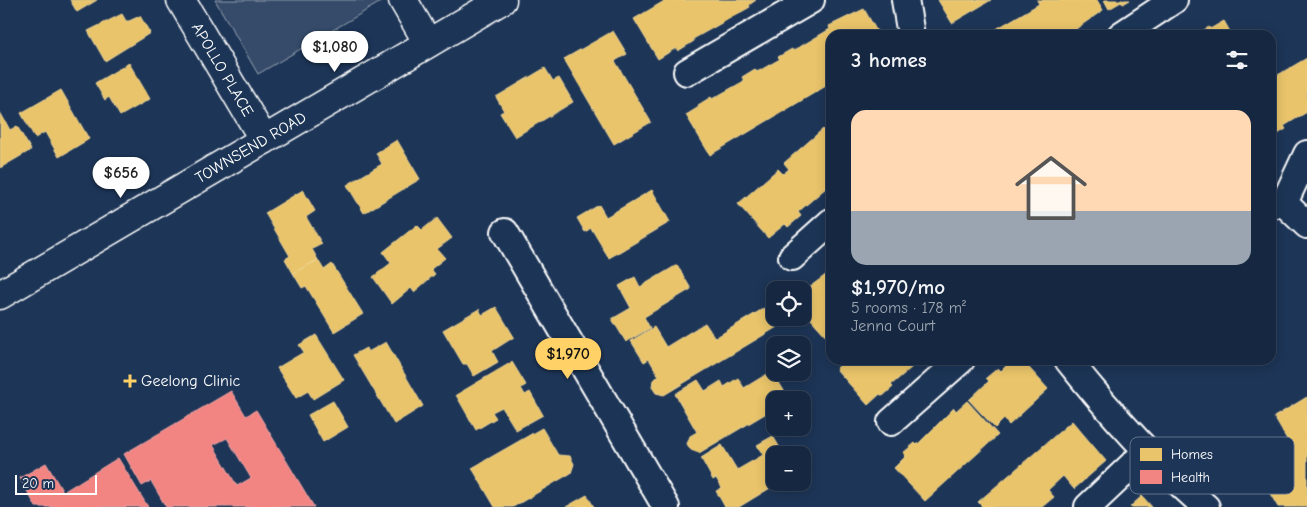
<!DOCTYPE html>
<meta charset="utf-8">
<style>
body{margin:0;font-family:"Comic Neue",sans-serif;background:#1f3048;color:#f1f3f6;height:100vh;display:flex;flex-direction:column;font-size:19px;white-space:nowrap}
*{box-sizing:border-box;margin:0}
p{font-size:16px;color:#9ea6b1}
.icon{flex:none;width:28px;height:28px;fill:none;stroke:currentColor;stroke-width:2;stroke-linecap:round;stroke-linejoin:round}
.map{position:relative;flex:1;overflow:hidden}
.details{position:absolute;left:826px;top:30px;width:450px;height:335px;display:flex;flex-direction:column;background:#162841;border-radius:15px;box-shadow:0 2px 12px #0003,0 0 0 1px #35445a}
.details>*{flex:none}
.controls{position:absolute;left:766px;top:281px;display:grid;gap:10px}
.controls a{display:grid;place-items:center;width:45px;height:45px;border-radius:10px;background:#162841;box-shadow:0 2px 12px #0003,0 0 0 1px #35445a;font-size:25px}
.scale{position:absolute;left:15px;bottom:12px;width:82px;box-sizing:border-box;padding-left:5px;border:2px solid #fff;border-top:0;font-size:14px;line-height:18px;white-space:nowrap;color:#fff;-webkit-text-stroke:4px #1d3557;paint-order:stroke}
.price{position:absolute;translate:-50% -42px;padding:0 11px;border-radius:18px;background:#fff;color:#222;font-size:16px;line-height:32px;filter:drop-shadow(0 1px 2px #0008)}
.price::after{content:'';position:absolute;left:50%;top:30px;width:15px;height:11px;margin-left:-8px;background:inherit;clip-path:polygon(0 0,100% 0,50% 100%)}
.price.on{background:#ffd166;color:#111}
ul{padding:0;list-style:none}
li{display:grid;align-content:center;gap:10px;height:265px;padding:0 25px}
li span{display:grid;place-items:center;height:155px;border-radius:15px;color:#555}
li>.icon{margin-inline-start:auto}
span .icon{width:90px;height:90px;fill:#fffc;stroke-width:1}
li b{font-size:21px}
h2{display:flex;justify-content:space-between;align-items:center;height:60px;padding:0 25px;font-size:21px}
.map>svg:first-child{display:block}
</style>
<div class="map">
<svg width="1307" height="507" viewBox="0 0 1307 507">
<rect width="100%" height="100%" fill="#1d3557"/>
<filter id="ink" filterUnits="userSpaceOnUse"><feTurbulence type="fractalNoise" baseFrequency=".02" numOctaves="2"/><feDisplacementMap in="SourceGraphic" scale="10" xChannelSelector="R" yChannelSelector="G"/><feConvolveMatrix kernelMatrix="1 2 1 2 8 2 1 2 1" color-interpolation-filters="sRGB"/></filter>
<g filter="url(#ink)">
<path fill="#364b69" stroke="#9aa5b4" d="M215 0H384L258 74Z"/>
<path fill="#e9c46a" stroke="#f0d697" d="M70 0H97L77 12Z
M666 0H756L749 5 750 7 693 39 694 41 678 51 676 48 658 59 634 19Z
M938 0H991L952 23Z
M1037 0H1097L1103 10 1073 31 1071 28 1063 32 1064 35H986L1039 4Z
M1104 0H1130L1123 4 1121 2 1109 9Z
M864 9 879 35H831V83L710 155 686 115 699 107 698 105 711 97 712 99 744 81 742 77 755 69 757 72 780 59 778 57 792 49 793 51 830 29 829 26Z
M122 14 126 21H129L140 16 150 33 105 61 88 31Z
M1224 21 1232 35H1195L1209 27 1210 29Z
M613 31 627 54 615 61 651 122 614 144 564 59Z
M1307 58V112L1284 126 1286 129 1271 138V79Z
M129 63 150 99 120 116 109 97 105 100 95 83Z
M545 68 553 81 559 78 573 102 515 137 500 113 504 111 496 97Z
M61 90 89 139 59 157 45 132 35 138 21 113Z
M0 112 10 130 17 126 31 150 0 168Z
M823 129 831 138V190L827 187 798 212 801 216 788 227 785 224 768 238 738 204 778 169 783 174 789 169 784 163Z
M397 140 420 179 364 213 347 185 382 164 376 153Z
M303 190 315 211 306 217 322 244 312 249 318 260 293 273 285 259 290 256 265 213Z
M652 190 670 222 609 258 591 228 585 232 577 218 599 205 606 217Z
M437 218 452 238 437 249 445 258 431 269 435 274 414 292 411 288 392 304 373 277 391 263 383 252 417 225 422 230Z
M318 260 324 270 332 264 363 314 334 332 306 286 302 288 293 273Z
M677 265 691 289 644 317 650 328 626 342 612 319 631 308 619 286 635 277 640 287Z
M831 271V334L827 337 802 309V297L808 292 807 289Z
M496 307 514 337 492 351 498 362 474 376 467 364H463L443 330 479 309 482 315Z
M766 307 777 327 664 395 656 393 652 387 653 380 659 376 649 359 644 362 631 341 654 327 666 347 705 323 715 338Z
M316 335 344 380 313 399 308 391 296 398 277 368 304 352 299 345Z
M386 342 423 406 394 424 353 355 366 348 368 352Z
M846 360H923L920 362 919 361 891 385 893 387 883 396 880 394 868 405 836 369Z
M1012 360H1022L1048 389 1009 425 1004 419 995 428 969 400 989 381 986 378 998 368 1001 371Z
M512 362 526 385 521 388 525 395 530 392 543 415 516 430 502 407 492 412 496 418 476 430 456 395Z
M772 371 789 399 775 400V408L699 453 691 450 687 444 690 436 697 432 675 394 698 380 705 391 721 381 724 387 738 378 744 388Z
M1307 397V507H1278L1265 485 1273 481 1263 465 1292 448 1274 417Z
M333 401 348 427 323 442 308 415Z
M967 401 998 435 925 501 894 468 906 456 903 453 915 443 917 445 954 408 956 411Z
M1072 421 1106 461 1074 489 1063 476 1048 490 1054 497 1042 507H983L978 502Z
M542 428 558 455 570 456 574 464 571 473 513 507H495L472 468Z
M773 436 784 455H775V482H780L739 507H725L716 491 722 488 716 478 713 480 701 458 722 445 737 470 763 455 757 445Z
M587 495 594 507H566Z
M1142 496 1152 507H1130Z"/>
<path fill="#f28482" stroke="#f6a9a8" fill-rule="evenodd" d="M231 391 246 416 256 410 314 507H166L151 481 142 486 124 454ZM227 438 251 478 237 486 213 445Z
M118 458 148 507H36L20 478 46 463 63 492Z"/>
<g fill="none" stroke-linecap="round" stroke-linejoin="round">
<defs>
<path id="street" d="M905 0 911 35
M1121 35 1174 0
M687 72 811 0
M1284 203 1307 154
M1271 205 1284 203 1307 225
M505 232 666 507
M792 257 831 222
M1068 360C1110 413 1155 463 1206 507
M891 422 961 360
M1088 507 1147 451"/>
<g id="secondary">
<path id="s1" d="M181 0 264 140"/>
<path d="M403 0 428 43"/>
<path id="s2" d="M0 295 502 0"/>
</g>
</defs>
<use href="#street" stroke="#fff" stroke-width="30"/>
<use href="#secondary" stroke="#fff" stroke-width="31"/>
<use href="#street" stroke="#1d3557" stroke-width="26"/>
<use href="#secondary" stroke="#1d3557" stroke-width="28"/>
</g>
</g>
<path fill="#ffd166" stroke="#1d3557" stroke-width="2" d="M127.5 373.5h5v5h5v5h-5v5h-5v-5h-5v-5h5z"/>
<g text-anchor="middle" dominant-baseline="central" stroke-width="5" stroke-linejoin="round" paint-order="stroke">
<g font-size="16" fill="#fff" stroke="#1d3557">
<text stroke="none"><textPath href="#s1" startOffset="81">APOLLO PLACE</textPath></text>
<text stroke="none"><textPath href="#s2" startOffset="291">TOWNSEND ROAD</textPath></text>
</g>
<g font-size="16" fill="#fff" stroke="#1d3557" text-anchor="start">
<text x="141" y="381">Geelong Clinic</text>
</g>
</g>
<rect x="1130" y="437" width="164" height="57" rx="8" fill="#1d3557" stroke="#617289" stroke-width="1"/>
<rect x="1140" y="448" width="22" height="13" fill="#e9c46a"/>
<rect x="1140" y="470" width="22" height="14" fill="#f28482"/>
<g font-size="14" fill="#fff">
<text x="1171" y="459">Homes</text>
<text x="1171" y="482">Health</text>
</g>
</svg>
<div class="controls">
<a><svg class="icon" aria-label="locate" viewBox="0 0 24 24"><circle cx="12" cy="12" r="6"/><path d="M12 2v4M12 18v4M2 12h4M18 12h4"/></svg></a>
<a><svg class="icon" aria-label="layers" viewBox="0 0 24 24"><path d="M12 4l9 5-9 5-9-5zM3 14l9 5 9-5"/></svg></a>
<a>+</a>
<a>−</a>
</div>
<div class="scale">20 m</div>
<b class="price" style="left:335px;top:73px">$1,080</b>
<b class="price" style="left:121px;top:199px">$656</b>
<b class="price on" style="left:568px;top:380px">$1,970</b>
<section class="details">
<h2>3 homes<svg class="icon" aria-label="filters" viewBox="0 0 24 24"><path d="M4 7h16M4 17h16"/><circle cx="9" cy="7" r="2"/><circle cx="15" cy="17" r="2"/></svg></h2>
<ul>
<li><span style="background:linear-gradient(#ffd9b3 65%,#9aa5b1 0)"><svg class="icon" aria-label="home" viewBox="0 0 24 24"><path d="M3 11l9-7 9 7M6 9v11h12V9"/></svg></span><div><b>$1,970/mo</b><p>5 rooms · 178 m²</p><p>Jenna Court</p></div></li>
</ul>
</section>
</div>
